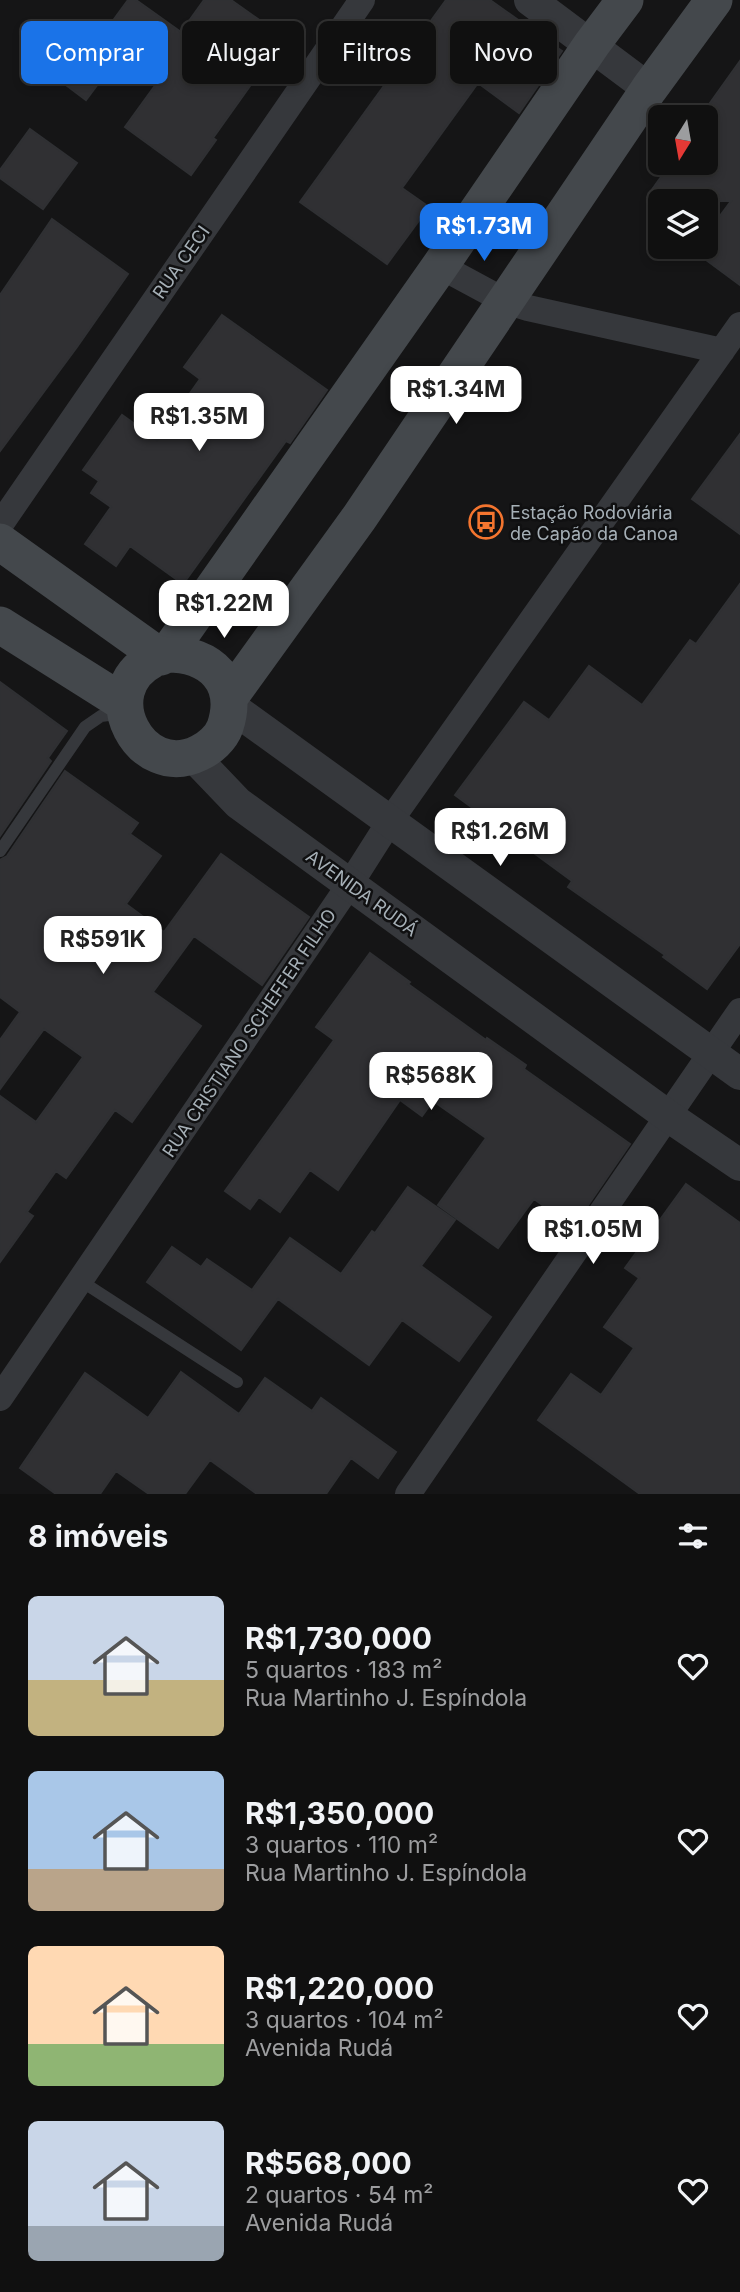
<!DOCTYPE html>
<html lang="pt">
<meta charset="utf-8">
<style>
body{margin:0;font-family:Inter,sans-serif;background:#191919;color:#f1f3f6;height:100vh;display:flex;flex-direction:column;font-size:26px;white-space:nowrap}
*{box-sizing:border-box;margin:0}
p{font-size:23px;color:#9c9d9f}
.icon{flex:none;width:38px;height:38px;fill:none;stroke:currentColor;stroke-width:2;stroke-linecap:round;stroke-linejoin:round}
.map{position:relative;height:1494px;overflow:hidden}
.sheet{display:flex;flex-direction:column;background:#101010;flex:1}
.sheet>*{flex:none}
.hud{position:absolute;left:21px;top:21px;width:698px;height:63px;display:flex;gap:14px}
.needle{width:46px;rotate:191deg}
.controls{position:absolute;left:648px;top:105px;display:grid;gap:14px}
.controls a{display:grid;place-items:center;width:70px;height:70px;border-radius:10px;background:#101010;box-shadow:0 4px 10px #0003,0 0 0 2px #303030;font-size:35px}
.price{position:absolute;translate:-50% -60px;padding:0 16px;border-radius:14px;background:#fff;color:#222;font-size:23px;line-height:46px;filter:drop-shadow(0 2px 4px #0008)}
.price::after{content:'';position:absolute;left:50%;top:42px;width:21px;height:16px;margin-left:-10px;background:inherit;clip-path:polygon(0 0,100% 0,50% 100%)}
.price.selected{background:#1a73e8;color:#fff}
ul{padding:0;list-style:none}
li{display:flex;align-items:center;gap:21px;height:175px;padding:0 28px}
li span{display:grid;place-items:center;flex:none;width:196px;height:140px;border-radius:10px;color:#555}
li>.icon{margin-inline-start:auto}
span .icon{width:84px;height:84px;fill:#fffc;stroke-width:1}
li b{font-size:30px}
h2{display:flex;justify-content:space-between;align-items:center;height:84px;padding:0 28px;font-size:30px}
.chip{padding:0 24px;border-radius:10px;background:#101010;box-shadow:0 4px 10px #0003,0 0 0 2px #303030;font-size:24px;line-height:63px}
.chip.selected{background:#1a73e8;color:#fff}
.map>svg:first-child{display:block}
</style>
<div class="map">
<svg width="740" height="1494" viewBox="0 0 740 1494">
<rect width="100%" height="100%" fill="#151516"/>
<path fill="#303033" stroke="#2f3033" stroke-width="2" d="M128 0H136L181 32 204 0H231L272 29 242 70 255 79 213 138 216 140 191 175 125 127 159 80 121 53 86 100 66 85Z
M446 0H490L562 51 519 113 478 83 402 188 429 207 387 264 300 202Z
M740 61V285L694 251 697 247H705V236L731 201H666L651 191 671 163H705V117H700Z
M30 129 77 163 43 209 0 178V170Z
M52 219 128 274 77 347 0 451V295Z
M222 315 327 390 290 443 286 441 183 584 130 546 116 566 85 544 111 507 91 493 99 481 83 470 122 415 157 440 200 379 184 367Z
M740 434V534L692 499Z
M740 584V944L707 989 663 957 665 955 568 887 572 881 455 795 524 702 549 720 589 666 642 705 690 640 696 644Z
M0 682 67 731 48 758 51 761 0 836Z
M65 771 138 823 130 834 161 856 126 904 164 932 221 854 309 917 262 985 194 936 153 992 201 1026 132 1122 115 1110 66 1178 56 1171 27 1212 33 1216 0 1262V1096L36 1122 83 1057 44 1029 0 1089V1040L20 1012 0 997V860L7 856Z
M370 953 410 982 408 984 486 1040 487 1038 526 1065 524 1069 630 1144 573 1227 534 1199 498 1248 438 1205 486 1138 433 1101 422 1116 400 1100 338 1190 310 1170 280 1212 259 1197 250 1209 225 1191 334 1040 316 1027Z
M686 1184 740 1223V1494H640L538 1420 571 1374 601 1395 634 1348 604 1327 639 1278 625 1268Z
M408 1187 455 1220 421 1266 491 1317 459 1361 402 1320 369 1365 278 1299 241 1350 147 1282 172 1247 201 1267 207 1259 252 1290 290 1238 341 1274 372 1231 375 1233Z
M181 1372 239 1414 265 1378 312 1411 321 1398 396 1452 378 1478 351 1458 326 1494H257L210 1460 185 1494H149L116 1471 100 1494H56L20 1468 85 1373 148 1418Z"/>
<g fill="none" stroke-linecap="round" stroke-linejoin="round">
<path stroke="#36383c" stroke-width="12" d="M0 851 85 727 101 716 123 713
M81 1281 237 1382"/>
<path stroke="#36383c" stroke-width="26" d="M440 266 505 301 528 308 722 351
M0 525 362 0
M0 1398 350 884 390 821 740 325
M408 1494 740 1011"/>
<path stroke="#36383c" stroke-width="32" d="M530 0 649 89
M230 706 740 1074
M193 756 238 803 668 1116 740 1165"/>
<path stroke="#44484c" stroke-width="37" d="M0 542 161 657
M0 625 124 703
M167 654C211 654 240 682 225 727 221 738 210 748 199 753 140 782 93 691 152 660 156 657 162 656 167 654L440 266 592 44 625 0
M229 698 359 518 649 89 714 0"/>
</g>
<defs>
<symbol id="bus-ring" viewBox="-11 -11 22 22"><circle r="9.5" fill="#101011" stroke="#f4752f" stroke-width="1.5"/><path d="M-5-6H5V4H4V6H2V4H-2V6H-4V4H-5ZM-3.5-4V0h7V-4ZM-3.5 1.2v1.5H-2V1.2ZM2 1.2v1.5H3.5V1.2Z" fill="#f4752f"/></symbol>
</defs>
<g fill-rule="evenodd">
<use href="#bus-ring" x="467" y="503" width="38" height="38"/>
</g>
<g text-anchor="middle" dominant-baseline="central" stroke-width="5" stroke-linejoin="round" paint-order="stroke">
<g font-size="18" fill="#a6b0b7" stroke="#101011">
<text transform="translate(181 262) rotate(-55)">RUA CECI</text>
<text transform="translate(362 893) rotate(36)">AVENIDA RUDÁ</text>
<text transform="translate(249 1033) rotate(-56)">RUA CRISTIANO SCHEFFER FILHO</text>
</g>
<g font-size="18" fill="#a6b0b7" stroke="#101011" text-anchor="start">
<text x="510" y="512">Estação Rodoviária<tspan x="510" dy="21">de Capão da Canoa</tspan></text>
</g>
</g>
</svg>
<div class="controls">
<a><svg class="needle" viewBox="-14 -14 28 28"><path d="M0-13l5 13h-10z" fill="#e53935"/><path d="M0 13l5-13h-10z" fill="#9c9d9f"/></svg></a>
<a><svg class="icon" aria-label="layers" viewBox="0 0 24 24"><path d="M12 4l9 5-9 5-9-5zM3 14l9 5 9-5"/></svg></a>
</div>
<b class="price selected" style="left:484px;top:263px">R$1.73M</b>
<b class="price" style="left:456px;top:426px">R$1.34M</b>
<b class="price" style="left:199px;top:453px">R$1.35M</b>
<b class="price" style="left:224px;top:640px">R$1.22M</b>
<b class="price" style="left:500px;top:868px">R$1.26M</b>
<b class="price" style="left:103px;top:976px">R$591K</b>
<b class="price" style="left:431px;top:1112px">R$568K</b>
<b class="price" style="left:593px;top:1266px">R$1.05M</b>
<div class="hud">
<a class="chip selected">Comprar</a>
<a class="chip">Alugar</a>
<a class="chip">Filtros</a>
<a class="chip">Novo</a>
</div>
</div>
<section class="sheet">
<h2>8 imóveis<svg class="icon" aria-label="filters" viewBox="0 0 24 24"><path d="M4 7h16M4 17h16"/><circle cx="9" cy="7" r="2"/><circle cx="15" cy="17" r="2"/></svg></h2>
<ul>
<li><span style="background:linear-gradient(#c9d6e8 60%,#c2b280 0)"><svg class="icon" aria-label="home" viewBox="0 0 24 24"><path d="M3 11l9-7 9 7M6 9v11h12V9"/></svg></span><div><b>R$1,730,000</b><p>5 quartos · 183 m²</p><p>Rua Martinho J. Espíndola</p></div><svg class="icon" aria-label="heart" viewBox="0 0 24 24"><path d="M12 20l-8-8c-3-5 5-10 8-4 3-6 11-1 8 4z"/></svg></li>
<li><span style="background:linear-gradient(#a9c7e8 70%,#b9a48a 0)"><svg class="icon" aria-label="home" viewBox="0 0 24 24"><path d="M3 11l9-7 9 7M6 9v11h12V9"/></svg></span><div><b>R$1,350,000</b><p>3 quartos · 110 m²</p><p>Rua Martinho J. Espíndola</p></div><svg class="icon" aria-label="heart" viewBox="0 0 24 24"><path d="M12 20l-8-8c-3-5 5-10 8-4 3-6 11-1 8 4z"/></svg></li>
<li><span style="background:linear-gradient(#ffd9b3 70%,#8fb573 0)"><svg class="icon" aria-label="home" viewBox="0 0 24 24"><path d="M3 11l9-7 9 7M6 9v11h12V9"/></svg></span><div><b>R$1,220,000</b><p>3 quartos · 104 m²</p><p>Avenida Rudá</p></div><svg class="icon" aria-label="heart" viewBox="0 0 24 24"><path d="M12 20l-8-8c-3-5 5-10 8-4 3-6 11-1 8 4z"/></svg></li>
<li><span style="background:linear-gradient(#c9d6e8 75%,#9aa5b1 0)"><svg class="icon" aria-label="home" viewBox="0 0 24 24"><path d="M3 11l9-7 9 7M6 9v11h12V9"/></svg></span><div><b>R$568,000</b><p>2 quartos · 54 m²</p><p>Avenida Rudá</p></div><svg class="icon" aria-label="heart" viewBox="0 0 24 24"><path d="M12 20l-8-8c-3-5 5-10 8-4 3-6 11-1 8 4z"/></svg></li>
</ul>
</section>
